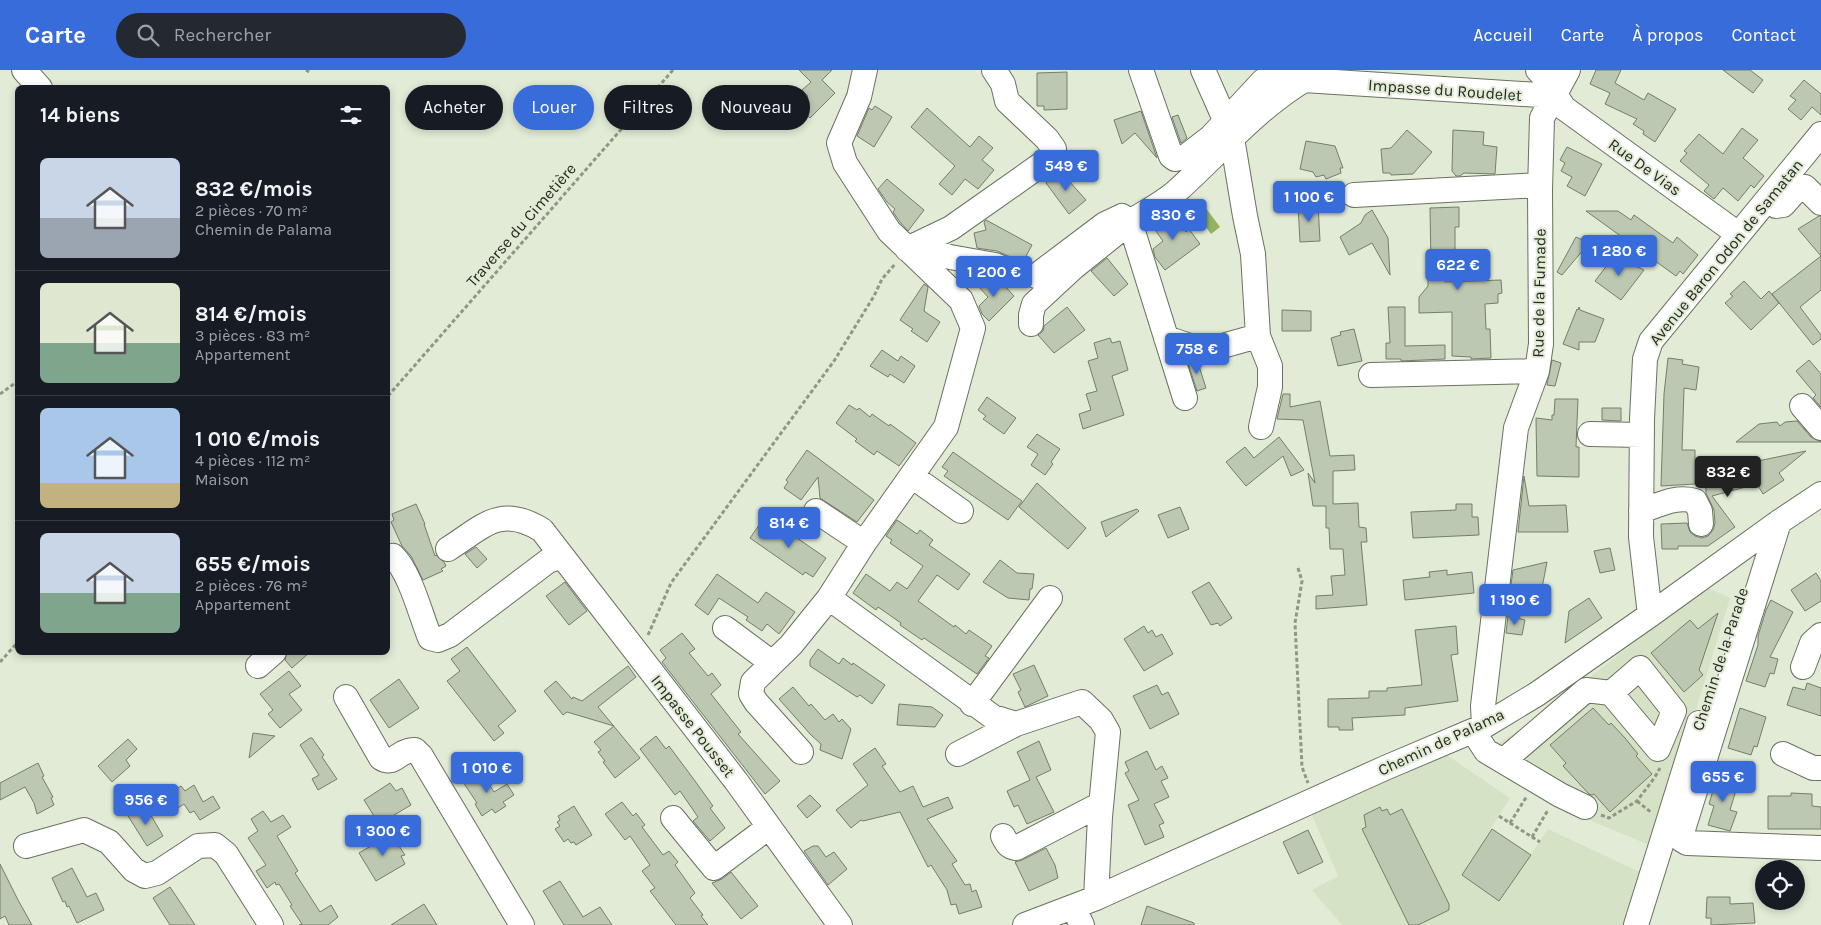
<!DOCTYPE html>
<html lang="fr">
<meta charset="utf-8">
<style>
body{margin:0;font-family:Karla,sans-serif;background:#242831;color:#f1f3f6;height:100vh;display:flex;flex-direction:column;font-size:19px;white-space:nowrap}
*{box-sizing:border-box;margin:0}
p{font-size:16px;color:#9ea1a6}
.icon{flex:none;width:28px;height:28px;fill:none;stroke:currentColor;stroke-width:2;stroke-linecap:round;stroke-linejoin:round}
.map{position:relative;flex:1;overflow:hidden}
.side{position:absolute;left:15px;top:15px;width:375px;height:570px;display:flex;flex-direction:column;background:#171b24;border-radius:8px;box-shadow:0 2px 8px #0003}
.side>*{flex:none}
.guide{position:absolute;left:405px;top:15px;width:475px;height:45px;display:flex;gap:10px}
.controls{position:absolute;left:1755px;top:790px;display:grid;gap:10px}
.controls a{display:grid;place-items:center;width:50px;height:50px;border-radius:50%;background:#171b24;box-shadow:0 2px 8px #0003;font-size:25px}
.price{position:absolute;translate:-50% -42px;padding:0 11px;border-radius:5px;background:#386cdb;color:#fff;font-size:16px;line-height:32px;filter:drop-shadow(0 1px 2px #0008)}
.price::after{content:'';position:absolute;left:50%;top:30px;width:15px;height:11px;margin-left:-8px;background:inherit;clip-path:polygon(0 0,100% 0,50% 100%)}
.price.current{background:#222;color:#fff}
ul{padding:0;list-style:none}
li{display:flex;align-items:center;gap:15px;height:125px;padding:0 25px}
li+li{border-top:1px solid #363941}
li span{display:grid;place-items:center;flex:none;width:140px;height:100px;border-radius:8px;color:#555}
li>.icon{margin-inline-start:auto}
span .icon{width:60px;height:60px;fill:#fffc;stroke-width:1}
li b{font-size:21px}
h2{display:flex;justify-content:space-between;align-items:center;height:60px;padding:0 25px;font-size:21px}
.tag{padding:0 18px;border-radius:22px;background:#171b24;box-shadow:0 2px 8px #0003;font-size:18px;line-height:45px}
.tag.current{background:#386cdb;color:#fff}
header{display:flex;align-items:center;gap:30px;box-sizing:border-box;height:70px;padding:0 25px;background:#386cdb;color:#fff}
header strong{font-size:24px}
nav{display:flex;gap:28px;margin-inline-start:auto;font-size:18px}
.search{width:350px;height:45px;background:#242831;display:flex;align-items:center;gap:12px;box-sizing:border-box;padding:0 18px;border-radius:28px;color:#9ea1a6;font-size:19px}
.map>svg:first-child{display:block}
</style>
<header>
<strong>Carte</strong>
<div class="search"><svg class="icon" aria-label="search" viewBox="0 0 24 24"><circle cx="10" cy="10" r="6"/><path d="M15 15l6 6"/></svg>Rechercher</div>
<nav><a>Accueil</a><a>Carte</a><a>À propos</a><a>Contact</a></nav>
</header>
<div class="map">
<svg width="1821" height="855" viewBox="0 0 1821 855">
<rect width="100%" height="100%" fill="#e1ebd5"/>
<path fill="#d5e2c5" d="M1706 517 1730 528 1654 777 1577 745 1478 686 1529 654Z
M1445 684 1510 728 1462 805 1500 830 1548 759 1646 805 1630 855H1342L1312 820 1338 806 1312 745Z"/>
<path fill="#91b362" d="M1205 137 1220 157 1211 164 1196 144Z"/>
<path fill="#bdc8b2" stroke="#747e6a" d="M799 0H832L822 10 835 23 810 48 798 37 808 26 802 20 811 12Z
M1596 0H1621L1615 13 1644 30 1648 23 1676 39 1655 72 1643 64 1644 61 1633 54 1637 49 1605 34 1610 23 1590 14Z
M1723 0H1750L1763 10 1753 23Z
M1067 2V39L1044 40V36H1037V3Z
M1804 10 1821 24V45L1812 37 1801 50 1788 39 1796 30 1790 26Z
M875 36 892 47 874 77 857 66 869 38 872 40Z
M927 38 970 77 979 66 993 78 982 90 994 100 978 119 965 109 952 125 939 114 955 96 911 57Z
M1141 41 1157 88 1135 63 1122 74 1114 50Z
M1178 45 1187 68 1181 73 1172 47Z
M1742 58 1758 70 1743 88 1764 106 1754 118 1751 115 1738 131 1723 118 1714 129 1704 121 1709 115 1680 91 1687 83 1684 81 1699 64 1723 84Z
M1407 60 1432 82 1413 104 1391 105 1390 103H1383L1381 79 1391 78Z
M1453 60 1484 62 1483 75 1497 77 1495 104 1464 103 1460 106H1456L1452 101Z
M1306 71 1335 76 1343 98H1340L1341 103 1326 109 1324 105 1316 107 1313 102 1300 99Z
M1567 77 1602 94 1585 126 1567 116 1572 107 1561 101 1565 93 1560 90Z
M1060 101 1086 130 1069 144 1046 113Z
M887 109 924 140 908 161 900 152 893 142 895 139 887 132 878 119Z
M1318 134 1320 171 1300 172 1298 135Z
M1459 137V157H1455V182L1446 181 1445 212 1501 210 1502 223 1498 224V233L1485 234 1486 259H1490L1491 288 1471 289V287L1452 286V242L1419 243V227L1428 216V194H1431L1430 138Z
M1372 140 1388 168 1390 205 1372 173 1349 185 1340 167 1361 153 1365 145Z
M1586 141H1618L1631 150 1634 145 1673 173 1677 167 1698 185 1683 204 1680 201 1676 206Z
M1172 142 1186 162 1189 159 1200 174 1165 200 1155 187 1153 179 1163 171 1153 157Z
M1819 146H1821V220L1800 237 1821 265V269L1813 275 1772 224 1821 186 1798 159Z
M986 150 1032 175 1024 190 1015 189 997 181 977 178 974 163 986 160 984 152Z
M1576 167 1589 173 1562 205 1557 202Z
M1614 186 1644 200 1621 230 1595 211Z
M1107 188 1128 214 1114 226 1091 201Z
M989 208 1002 213 1014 226 989 251 982 244 979 236 988 227 979 217Z
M1744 211 1761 229 1769 221 1779 233 1751 260 1725 233 1733 226 1730 224Z
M924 214 928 217 924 241 940 252 927 272 911 261 913 259 900 250Z
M1067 237 1085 260 1054 283 1038 265 1043 261 1044 256Z
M1388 237H1405V276L1445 275V289L1401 291V289H1386V273H1390Z
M1579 237 1580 240 1604 249 1595 272H1579V280L1563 274 1577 239 1578 240Z
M1282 240 1311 241V261H1282Z
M1354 259 1362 291 1338 296 1331 268 1341 265 1340 262Z
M1110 268 1112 273 1120 271 1128 300 1112 306 1124 345 1083 359 1079 344 1091 340 1086 324 1097 321 1088 291 1098 288 1094 273Z
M882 280 898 291 901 286 915 296 904 313 890 304 888 307 870 296Z
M1668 288 1683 290 1682 294 1699 297 1696 320 1684 318 1683 350 1682 380H1695V414L1661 416 1664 324Z
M1187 290 1198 293 1206 318 1197 321Z
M1552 290 1561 293 1555 316 1547 315Z
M1809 290 1821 304V337L1813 328 1816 325 1796 301Z
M1283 324H1290V337L1320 331 1330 386 1354 385 1355 400 1333 401V434L1358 433 1359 457 1366 458 1367 472H1361L1367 535 1316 539V526L1333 525 1331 506 1345 505 1343 479H1330L1329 458H1326V436H1313L1308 403 1315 413 1303 350 1277 349Z
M987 327 1016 348 1004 364 983 349 986 346 978 340Z
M1555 329H1578L1576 377H1579V407L1537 406 1536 348 1552 350V345H1554Z
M849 335 857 340 859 338 870 347 872 344 889 356 890 354 916 373 899 396 877 381 874 385 855 371 857 369 836 353Z
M1602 338H1621V351L1602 350Z
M1797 351 1811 367 1821 372H1736L1759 354 1777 352 1780 356 1785 352Z
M1037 364 1060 379 1051 392 1053 394 1045 405 1031 395 1038 384 1027 377Z
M1279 367 1304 400 1291 406 1283 386 1246 416 1226 392 1245 377 1254 388Z
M807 380 874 430 857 452 820 428 818 407 801 430 784 418 788 412 786 410Z
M1806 381 1779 403 1784 410 1763 424 1757 414 1712 426 1735 457 1708 476H1678V479H1662L1661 454 1687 453 1690 462 1695 466 1702 468 1708 466 1713 460 1715 453 1714 440 1706 423 1705 402Z
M953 382 1022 431 1008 450 944 406 948 401 942 397Z
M1524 406 1529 436 1566 435 1568 462H1518Z
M1037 413 1086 458 1068 479 1019 437Z
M416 434 425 454H424L435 486 436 485 444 492 446 496 441 499 443 501 423 510 411 486 402 476 391 452 394 450 392 444Z
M1456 434H1472V447H1478L1479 465 1413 468 1411 442 1456 440Z
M1180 437 1189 459 1168 468 1158 445Z
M1137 439 1139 441 1106 467 1101 452Z
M897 450 917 464 920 460 933 470 929 475 970 504 958 520 937 505 918 531 954 557 955 555 966 564 969 560 992 576 985 586 989 588 977 604 924 568 922 570 900 555 901 553 878 537 876 540 853 523 866 504 890 521 897 512 907 519 923 496 890 473 892 470 886 466Z
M762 451 778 462 781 457 826 488 813 507 805 502 803 505 750 468Z
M476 477 487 489 477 498 465 484Z
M1610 478 1615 500 1600 503 1594 481Z
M1000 490 1017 503 1034 504 1032 519H1030L1029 530 1008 528 983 512Z
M1547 492 1542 518 1511 515 1513 500Z
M1447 500V505L1472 502 1474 523 1405 530 1403 510 1430 507 1429 502Z
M1816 503 1821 511V531L1805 541 1791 520Z
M717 504 758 533 766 522 795 542 779 564 767 554 762 561 746 550 748 547 719 528 708 545 695 535Z
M565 512 587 541 569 555 546 526Z
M1209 512 1232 548 1220 556 1218 553 1211 555 1192 522Z
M1589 528 1602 548 1565 573 1569 541Z
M1771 530 1793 542 1770 587 1778 589 1774 604 1770 603 1765 617 1746 611 1758 575V566L1766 540Z
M1718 543 1699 600 1703 605 1684 622 1651 583 1690 550 1698 559Z
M1508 546 1525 550 1522 565 1506 563Z
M1144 556 1148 563 1152 560 1156 567 1162 564 1173 584 1144 601 1124 569Z
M1456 556 1458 584 1451 585 1458 631 1405 638V645L1352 648 1353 660H1339V657H1328V629L1369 628V621H1387V618L1422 615 1415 560Z
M682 563 695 579 689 583 708 606 712 603 721 615 711 624 741 662 738 664 780 711 765 724 662 592 666 588 660 580Z
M467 577 516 641 498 656 504 663 494 671 447 611 460 601 451 589Z
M818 579 839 594 843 588 852 595 853 593 885 615 872 634 860 625 857 627 810 596V590Z
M287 582H310L292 598 285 590Z
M1034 595 1048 626 1025 637 1018 622 1021 620 1013 604Z
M628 596 636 607 598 637 640 688 615 708 603 692 605 691 598 682 601 680 594 672 614 656 567 642 563 645 544 621 556 611 572 629 573 627 582 631Z
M289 601 301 616 289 624 302 640 280 658 268 644 273 640 260 624Z
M399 609 419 638 389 658 370 630Z
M1807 613 1821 618V646L1787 635 1793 617 1805 620Z
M1157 615 1162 625 1168 622 1179 644 1150 659 1133 626Z
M793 617 809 636 811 634 825 650 833 644 839 652 842 649 851 659 842 689 820 680 821 674 811 665 779 629Z
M899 634 932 637 943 645 935 657 897 655Z
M1593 638 1609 655 1611 653 1625 668 1638 684 1636 686 1652 704 1610 742 1594 724 1592 725 1589 724 1563 696 1566 693 1550 675Z
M1740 638 1766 647 1757 677 1754 676 1751 685 1728 678Z
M253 663 275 666 249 688Z
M656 666 666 679 669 676 695 711 713 736 710 738 725 758 710 771 693 751 698 747 680 721 675 725 640 679Z
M310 668H312L324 685 322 687 337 709 318 720 312 709 319 705 300 675Z
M128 669 137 679 126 690 130 696 112 712 98 696Z
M1039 671 1051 700 1036 707 1054 742 1027 754 1018 735 1014 737 1007 721 1030 710 1017 682Z
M875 678 886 694 882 696 900 722 913 716 923 737 948 727 953 738 927 749 957 791 952 794 965 815 970 814 972 822 976 820 982 837 959 844 956 834 951 835 947 820 931 795 928 797 900 742 863 751 861 750 851 758 836 740 868 715 853 694Z
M1147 681 1156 700 1162 696 1168 708 1161 711 1169 727 1154 734 1164 753 1159 755 1164 767 1145 775 1128 735 1139 730 1125 703 1129 701 1125 692Z
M38 693 44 706 42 707 53 727 51 728 54 735 37 744 34 733 25 717 0 730V713Z
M481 702 494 722 507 714 514 725 503 732 506 736 495 743 492 739 482 746 475 734 477 733 463 712Z
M1718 704 1736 710 1734 716 1737 717 1730 740 1737 742 1730 761 1708 755 1714 736 1709 734Z
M390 713 396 721 402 718 411 735 379 754 364 730Z
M194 715 203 732 213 726 220 738 200 750 194 741 190 743 184 734 178 738 170 723 181 716 185 721Z
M1791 723 1812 724V736L1821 737V759H1768V726H1791Z
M810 725 821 736 807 748 797 736Z
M622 732 633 746 636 743 645 755 642 757 663 785 669 781 678 792 675 795 695 823 690 828 703 845 701 846 708 855H676L650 821 655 818 642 801 650 795 630 766 625 770 605 744Z
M145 735 163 766 147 776 128 746Z
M574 736 592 765 576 775 574 772 571 773 568 769 564 772 555 759 560 756 557 752 560 750 558 746Z
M1380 737 1382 741 1387 739 1390 745 1402 739 1449 834V840L1418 855H1409L1362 759 1366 757 1364 745Z
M263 741 271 752 283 745 291 757 277 766 298 801 295 803 320 842 331 835 338 847 328 855H299L302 854 290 836 292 835 279 814 276 815 275 812 267 818 256 801 266 795 248 768 258 761 251 749Z
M1492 759 1531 785 1499 831 1462 805Z
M1308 760 1323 792 1298 804 1283 772Z
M391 764 405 785 401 786 405 794 376 811 359 783Z
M813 776H818L826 787 834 782 847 799 828 815 804 781Z
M1046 778 1055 795 1058 808 1029 821 1015 792 1022 790Z
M0 794 18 830 32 855H9L5 846 0 849Z
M72 798 87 827 96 823 104 840 77 853 69 836 67 837 65 831 63 832 52 808Z
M731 802 758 836 741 849 712 813 722 809Z
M560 811 583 847 600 837 612 855H564L543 821Z
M170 817 184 838 195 855H170L153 828Z
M1707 827H1730V834L1753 833 1755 853 1711 855V848H1706Z
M424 834 437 855H391Z
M1147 836 1194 853V855H1141Z"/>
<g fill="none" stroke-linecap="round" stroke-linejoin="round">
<defs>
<path id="minor" d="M24 0 40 18
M865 0 859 27 839 73 845 93 889 161 961 230 973 258 946 357 864 473 829 528 993 647 1016 654 1082 632 1101 650 1108 662 1100 747 1096 828
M1141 0 1171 86 1175 89 1185 87 1211 67 1263 11 1270 7 1287 4 1304 10 1555 26
M1203 0 1226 52
M1538 0C1549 11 1555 25 1564 38L1738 164
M1354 125 1540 115
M1776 136 1783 135 1799 117H1805L1821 133
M915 175 950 187 995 195 1016 204
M907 179 951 158 1049 89 1054 79 1047 69 1007 31 1003 14 994 0
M1031 254V245L1034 234 1074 197 1130 152 1122 146 1105 154 1036 206
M1258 266 1270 296V317L1261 357
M1166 268 1199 279 1208 280 1258 266 1253 184 1245 146 1232 68
M1371 305 1537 301
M1185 328 1130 152C1145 142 1164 133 1178 120 1221 81 1254 41 1304 10
M1802 336 1821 358
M1590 364 1642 365
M913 407 961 441
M816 441 864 473
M1641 441C1659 435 1677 425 1695 431L1700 441 1701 454
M1779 452 1681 766 1682 770 1687 773 1821 778
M448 479C483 457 500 434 542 460L736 711 840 855
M388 488 393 486C410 502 421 546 430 568L438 570 450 565 548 491 562 486
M1650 545 1641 467 1642 349 1645 289 1651 271 1821 64
M725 558 772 593
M258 596 274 582
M1803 597 1812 573 1821 565
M346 627 381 688C391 694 394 688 403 683 407 681 411 680 415 680L421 686 522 855
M972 634 1050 528
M1484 656 1483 636 1516 358 1537 301 1541 274 1540 120 1542 48 1568 0
M1473 661 1486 681 1560 725 1585 737
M801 682 756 632 751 624 753 612 791 575 829 528
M958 684 1016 654
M1783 684 1813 698H1821
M1503 691 1586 620 1611 623 1658 679 1674 641 1640 598 1611 623
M673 748 714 798 769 757
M1003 766C1007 773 1008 777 1016 778L1101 734
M26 776 84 760 109 772 134 800 145 806 157 803 198 776 215 775 226 784 271 855
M1073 837 1082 855
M1025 855 1096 828 1385 698 1484 656 1537 624 1650 545 1779 452 1821 424
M1636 855 1699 653"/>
</defs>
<use href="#minor" stroke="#69725f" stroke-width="26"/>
<path stroke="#909787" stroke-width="3" stroke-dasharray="4 2.5" stroke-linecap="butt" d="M306 0 309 2
M0 324 18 311
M388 326 673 0
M1298 498 1302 511 1295 553 1302 697 1308 713
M648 565 671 513 834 291 874 226 882 209 896 193
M0 592 18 572
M1637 731 1652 743
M1601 745 1609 748 1637 731 1655 707 1660 698
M1499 746 1540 772
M1510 753 1527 726
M1532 767 1548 740"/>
<use href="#minor" stroke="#fff" stroke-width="24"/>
</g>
<g text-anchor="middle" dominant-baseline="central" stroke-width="4" stroke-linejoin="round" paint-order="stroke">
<g font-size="16" fill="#252921" stroke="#e1ebd5">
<text transform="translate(1445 20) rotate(4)">Impasse du Roudelet</text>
<text transform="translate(1645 97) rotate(36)">Rue De Vias</text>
<text transform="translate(521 155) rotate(-49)">Traverse du Cimetière</text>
<text transform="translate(1726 182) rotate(-51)">Avenue Baron Odon de Samatan</text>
<text transform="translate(1539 223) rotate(-89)">Rue de la Fumade</text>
<text transform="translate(1720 589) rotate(-72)">Chemin de la Parade</text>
<text transform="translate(693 656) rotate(52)">Impasse Pousset</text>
<text transform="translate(1441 672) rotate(-25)">Chemin de Palama</text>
</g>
</g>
</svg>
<div class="controls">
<a><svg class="icon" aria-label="locate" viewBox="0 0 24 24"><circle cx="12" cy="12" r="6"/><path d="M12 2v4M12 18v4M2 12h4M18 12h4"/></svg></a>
</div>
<b class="price" style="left:1066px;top:122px">549 €</b>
<b class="price" style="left:1309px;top:153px">1 100 €</b>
<b class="price" style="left:1173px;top:171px">830 €</b>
<b class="price" style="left:1619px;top:207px">1 280 €</b>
<b class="price" style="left:1458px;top:221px">622 €</b>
<b class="price" style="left:994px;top:228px">1 200 €</b>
<b class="price" style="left:1197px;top:305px">758 €</b>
<b class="price current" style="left:1728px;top:428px">832 €</b>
<b class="price" style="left:789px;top:479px">814 €</b>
<b class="price" style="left:1515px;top:556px">1 190 €</b>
<b class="price" style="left:487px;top:724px">1 010 €</b>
<b class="price" style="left:1723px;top:733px">655 €</b>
<b class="price" style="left:146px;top:756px">956 €</b>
<b class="price" style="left:383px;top:787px">1 300 €</b>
<div class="guide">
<a class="tag">Acheter</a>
<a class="tag current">Louer</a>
<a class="tag">Filtres</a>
<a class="tag">Nouveau</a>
</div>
<section class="side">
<h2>14 biens<svg class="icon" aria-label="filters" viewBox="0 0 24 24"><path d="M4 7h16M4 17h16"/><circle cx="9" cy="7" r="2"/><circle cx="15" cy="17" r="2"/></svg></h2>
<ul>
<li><span style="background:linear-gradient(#c9d6e8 60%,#9aa5b1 0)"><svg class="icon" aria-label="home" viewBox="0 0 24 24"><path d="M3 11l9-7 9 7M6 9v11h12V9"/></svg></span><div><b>832 €/mois</b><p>2 pièces · 70 m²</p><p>Chemin de Palama</p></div></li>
<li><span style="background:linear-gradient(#dfe7d0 60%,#7fa58c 0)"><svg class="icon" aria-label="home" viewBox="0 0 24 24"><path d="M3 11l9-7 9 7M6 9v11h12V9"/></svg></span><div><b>814 €/mois</b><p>3 pièces · 83 m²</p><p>Appartement</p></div></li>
<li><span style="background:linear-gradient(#a9c7e8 75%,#c2b280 0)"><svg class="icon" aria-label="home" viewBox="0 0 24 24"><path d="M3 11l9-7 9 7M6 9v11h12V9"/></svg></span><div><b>1 010 €/mois</b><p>4 pièces · 112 m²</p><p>Maison</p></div></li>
<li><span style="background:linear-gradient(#c9d6e8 60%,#7fa58c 0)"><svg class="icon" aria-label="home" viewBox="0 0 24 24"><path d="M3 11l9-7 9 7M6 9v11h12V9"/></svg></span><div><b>655 €/mois</b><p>2 pièces · 76 m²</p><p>Appartement</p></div></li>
</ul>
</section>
</div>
